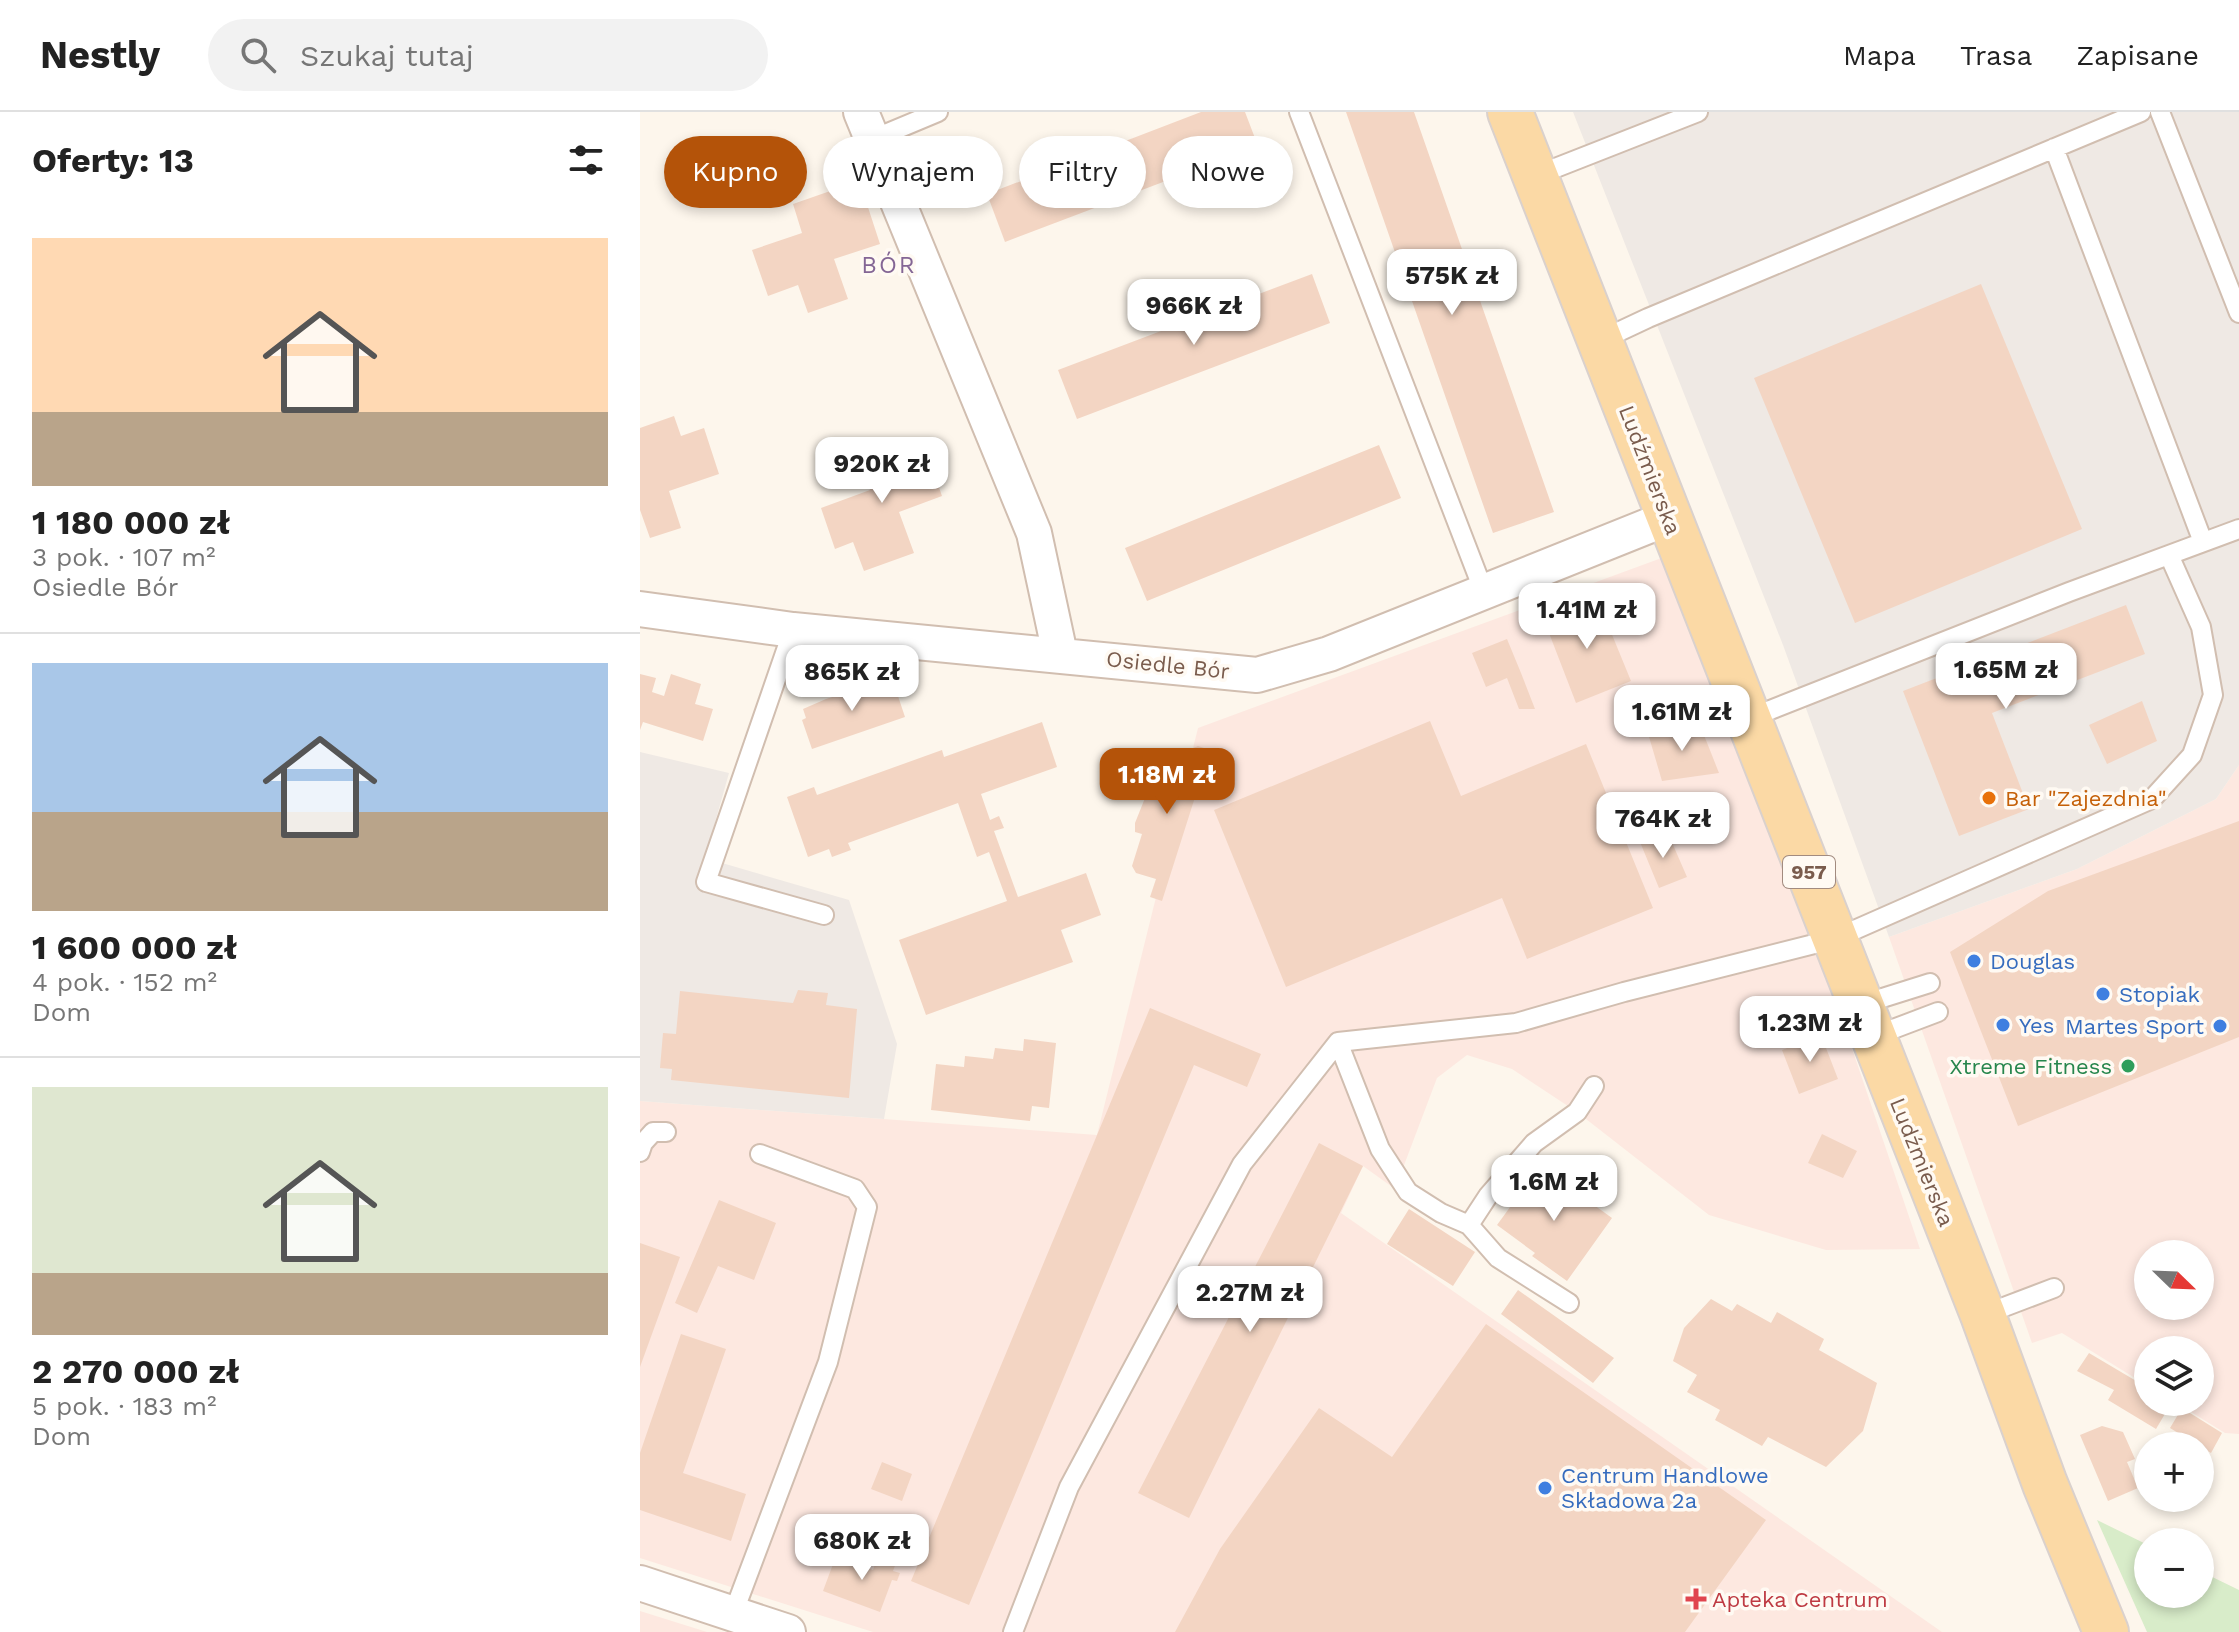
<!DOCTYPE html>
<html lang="pl">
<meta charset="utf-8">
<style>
body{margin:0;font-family:"Work Sans",sans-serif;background:#f2f2f2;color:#222;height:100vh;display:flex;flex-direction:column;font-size:30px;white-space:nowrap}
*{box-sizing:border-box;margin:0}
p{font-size:26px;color:#767676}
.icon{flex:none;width:44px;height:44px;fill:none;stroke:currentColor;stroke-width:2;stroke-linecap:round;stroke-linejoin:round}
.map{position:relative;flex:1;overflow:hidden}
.details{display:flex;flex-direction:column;background:#fff;width:640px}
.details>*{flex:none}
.top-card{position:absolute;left:24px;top:24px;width:760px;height:72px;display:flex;gap:16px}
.needle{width:52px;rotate:113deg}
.buttons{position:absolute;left:1494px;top:1128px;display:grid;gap:16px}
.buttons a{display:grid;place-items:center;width:80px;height:80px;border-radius:50%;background:#fff;box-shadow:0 4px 12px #0003;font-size:40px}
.price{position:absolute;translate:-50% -68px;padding:0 18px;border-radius:16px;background:#fff;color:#222;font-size:26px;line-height:52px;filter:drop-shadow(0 2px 4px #0008)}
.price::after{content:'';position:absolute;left:50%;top:48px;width:24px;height:18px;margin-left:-12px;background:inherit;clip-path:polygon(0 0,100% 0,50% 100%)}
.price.current{background:#b45309;color:#fff}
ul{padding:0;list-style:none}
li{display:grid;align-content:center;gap:16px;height:424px;padding:0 32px}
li+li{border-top:2px solid #e0e0e0}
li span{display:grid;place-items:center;height:248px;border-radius:0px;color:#555}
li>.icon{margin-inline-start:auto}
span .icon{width:144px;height:144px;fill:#fffc;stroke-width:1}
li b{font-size:34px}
h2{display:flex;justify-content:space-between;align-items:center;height:96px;padding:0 32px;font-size:34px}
.tag{padding:0 28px;border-radius:36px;background:#fff;box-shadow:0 4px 12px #0003;font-size:28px;line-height:72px}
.tag.current{background:#b45309;color:#fff}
header{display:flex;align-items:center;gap:48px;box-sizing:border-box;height:112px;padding:0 40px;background:#fff;border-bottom:2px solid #e0e0e0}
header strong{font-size:38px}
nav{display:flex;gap:44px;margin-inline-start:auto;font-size:28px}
.search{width:560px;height:72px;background:#f2f2f2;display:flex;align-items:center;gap:20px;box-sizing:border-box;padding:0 28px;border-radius:44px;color:#767676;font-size:30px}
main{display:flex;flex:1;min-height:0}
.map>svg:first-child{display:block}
</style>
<header>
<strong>Nestly</strong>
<div class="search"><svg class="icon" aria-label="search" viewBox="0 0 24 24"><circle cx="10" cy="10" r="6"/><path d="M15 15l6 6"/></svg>Szukaj tutaj</div>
<nav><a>Mapa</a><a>Trasa</a><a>Zapisane</a></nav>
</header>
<main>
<section class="details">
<h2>Oferty: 13<svg class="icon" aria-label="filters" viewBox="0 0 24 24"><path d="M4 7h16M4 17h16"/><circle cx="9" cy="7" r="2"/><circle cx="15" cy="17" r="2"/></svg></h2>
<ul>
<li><span style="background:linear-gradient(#ffd9b3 70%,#b9a48a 0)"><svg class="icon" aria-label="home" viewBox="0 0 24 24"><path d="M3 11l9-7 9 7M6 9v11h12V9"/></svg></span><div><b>1 180 000 zł</b><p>3 pok. · 107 m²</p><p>Osiedle Bór</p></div></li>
<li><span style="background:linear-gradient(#a9c7e8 60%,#b9a48a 0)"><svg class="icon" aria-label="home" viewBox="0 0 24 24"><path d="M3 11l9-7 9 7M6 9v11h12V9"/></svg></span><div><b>1 600 000 zł</b><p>4 pok. · 152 m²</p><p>Dom</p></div></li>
<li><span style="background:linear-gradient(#dfe7d0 75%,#b9a48a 0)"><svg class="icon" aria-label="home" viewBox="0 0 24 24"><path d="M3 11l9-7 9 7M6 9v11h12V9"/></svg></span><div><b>2 270 000 zł</b><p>5 pok. · 183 m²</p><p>Dom</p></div></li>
</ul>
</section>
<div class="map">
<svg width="1599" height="1520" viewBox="0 0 1599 1520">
<rect width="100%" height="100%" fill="#fdf6ec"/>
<path fill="#fde8e0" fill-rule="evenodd" d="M1027 444 1185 857 1280 1137 1186 1138 1069 1103 937 1000 872 957 827 943 797 966 755 1077 723 1054 701 1101 1302 1520H233L0 1446V989L457 1023 558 616Z
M1599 653V1322L1585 1321 1535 1290H1560V1238H1508V1274L1422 1221 1392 1231 1249 825 1437 757 1576 687ZM1508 1142H1560V1194H1508Z
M0 1499 67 1520H0Z"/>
<path fill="#efe9e4" d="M933 0H1599V653L1576 687 1437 757 1249 825 1143 533Z
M0 640 89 661 65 746 209 788 257 932 244 1007 0 989Z"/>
<path fill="#d8ecc9" d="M1457 1408 1508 1433V1482H1560V1459L1599 1478V1520H1507Z"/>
<path fill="#f3d5c3" d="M561 0H605L618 34 365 130 347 82Z
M706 0H774L914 400 853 421Z
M196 77 201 91 224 83 240 132 194 147 208 187 168 201 158 173 128 184 112 138 162 121 153 92Z
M672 162 690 211 437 307 418 258Z
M1341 172 1442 417 1215 511 1114 266Z
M34 304 41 324 64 316 79 362 29 379 41 416 10 426 0 398V316Z
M263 327 271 350 288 344 302 384 259 400 274 441 224 459 213 430 195 437 181 396 230 378 218 344Z
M739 333 761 386 507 489 485 436Z
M957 486 991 569 936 591 904 508Z
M1486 493 1505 542 1352 601 1389 697 1319 724 1263 579Z
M867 527 881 561 895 597H879L867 566 846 575 832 541Z
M0 562 16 566 12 580 24 584 31 562 61 572 55 592 73 597 63 629 3 610 0 618Z
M252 566 265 605 172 637 162 608 166 606 163 597 186 587Z
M1502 589 1517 629 1467 652 1449 613Z
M790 609 821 684 946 632 1013 796 887 847 862 786 646 875 574 698Z
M402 610 417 655 341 682 350 708 359 704 364 716 354 719 378 785 446 761 461 803 421 818 433 850 286 903 259 828 367 789 349 740 337 745 318 691 208 731 211 738 192 745 189 737 168 745 147 685 174 675 177 683 302 638 304 645Z
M1060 613 1079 661 1022 669 1007 618Z
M558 634 570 638 522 789 510 785 516 767 496 761 492 754 502 722 495 720V711L519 651Z
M1599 709V925L1378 1014 1310 840 1408 779Z
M1027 719 1047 765 1019 776 1000 730Z
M158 878 188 881 186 893 217 897 209 986 31 968 32 957 20 956 23 921 36 922 40 879 153 891Z
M510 896 621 942 607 975 554 953 329 1493 271 1469Z
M1181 923 1198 967 1159 982 1142 938Z
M384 927 416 931 409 996 392 994 390 1009 291 998 296 952 324 955 325 944 353 947 355 936 383 939Z
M1182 1022 1217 1039 1203 1066 1168 1051Z
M679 1031 723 1054 549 1406 498 1381Z
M900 1054 972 1106 927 1169 892 1144 895 1141 857 1113Z
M79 1088 136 1111 114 1168 78 1154 57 1201 35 1191Z
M769 1097 835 1140 813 1174 747 1132Z
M0 1131 40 1145 0 1255Z
M878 1178 974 1246 953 1271 861 1202Z
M1071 1187 1092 1199 1097 1192 1131 1211 1137 1200 1184 1227 1179 1238 1237 1271 1223 1319 1186 1355 1128 1325 1122 1334 1075 1308 1080 1298 1047 1280 1057 1263 1033 1249 1044 1216Z
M846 1212 1126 1408 1045 1520H535L580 1437 679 1296 752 1345Z
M41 1222 86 1237 43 1361 106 1382 91 1429 0 1398V1341Z
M1449 1241 1508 1276V1290H1532L1516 1317 1468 1288 1474 1278 1437 1259Z
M1542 1296 1582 1321 1571 1341 1530 1316Z
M1462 1314 1483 1320 1495 1347 1487 1350 1498 1376 1468 1389 1440 1323Z
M242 1350 272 1362 262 1389 231 1377Z
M196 1444 233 1458 238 1444 256 1451 253 1459 260 1461 257 1469 252 1468 240 1500 183 1479Z"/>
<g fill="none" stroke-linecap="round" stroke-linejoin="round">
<defs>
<path id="lane" d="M659 0 844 480
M1520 0 1599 201
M231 28 298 0
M1414 36 1563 430
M895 64 1058 0
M959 229 1008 206 1501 0
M153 518 66 770 184 803
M1110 606 1429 480 1599 417
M1220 893 1290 871
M1232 925 1298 900
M698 930 740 1037 768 1080 801 1101 829 1113 848 1084 894 1031 937 1000 954 974
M0 1040 3 1031 13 1020H26
M829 1113 858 1146 929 1191
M1343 1203 1414 1176
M93 1502 188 1250 227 1095 215 1077 120 1042
M373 1520 429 1375 602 1052 698 930 876 911 984 880 1194 827 1512 687 1552 643 1573 583 1561 515 1529 443"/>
<path id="street" d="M221 0 394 421 420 542
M0 497 153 518 617 563 689 542 1028 406
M0 1471 148 1520"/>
<path id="primary" d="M870 0 1343 1203 1405 1372 1466 1520"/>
</defs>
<use href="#lane" stroke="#d1beb0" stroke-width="22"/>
<use href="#street" stroke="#d1beb0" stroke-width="38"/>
<use href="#primary" stroke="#dad1cd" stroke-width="48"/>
<use href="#lane" stroke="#fff" stroke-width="18"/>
<use href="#street" stroke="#fff" stroke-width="34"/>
<use href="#primary" stroke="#fbd9a5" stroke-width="44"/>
</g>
<circle fill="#e8710a" stroke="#fffaf3" stroke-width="3" cx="1349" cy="686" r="8"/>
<g fill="#3f7fe0" stroke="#fffaf3" stroke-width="3">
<circle cx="1334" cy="849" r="8"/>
<circle cx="1463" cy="882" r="8"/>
<circle cx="1363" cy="913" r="8"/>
<circle cx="1580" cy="914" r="8"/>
<circle cx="905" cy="1376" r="8"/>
</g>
<circle fill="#2e9e5b" stroke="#fffaf3" stroke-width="3" cx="1488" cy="954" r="8"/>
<path fill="#e0444e" stroke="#fffaf3" stroke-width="3" d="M1052 1475h8v8h8v8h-8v8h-8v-8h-8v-8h8z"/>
<g text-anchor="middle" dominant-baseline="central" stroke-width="7" stroke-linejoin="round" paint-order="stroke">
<rect fill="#fffaf3" stroke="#a28b7f" stroke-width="2" x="1143" y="744" width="52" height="32" rx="6"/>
<g font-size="20" font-weight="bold" fill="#7a5c4d">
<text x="1169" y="760">957</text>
</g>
<g font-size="22" fill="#7a5c4d" stroke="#fffaf3">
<text transform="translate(1010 358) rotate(69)">Ludźmierska</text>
<text transform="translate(528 553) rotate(6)">Osiedle Bór</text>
<text transform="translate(1282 1050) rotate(68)">Ludźmierska</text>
</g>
<g font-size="22" fill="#c56008" stroke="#fffaf3" text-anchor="start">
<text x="1365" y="686">Bar "Zajezdnia"</text>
</g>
<g font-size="22" fill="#366cbe" stroke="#fffaf3" text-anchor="start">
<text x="1350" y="849">Douglas</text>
<text x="1479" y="882">Stopiak</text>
<text x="1379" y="913">Yes</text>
<text x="1564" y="914" text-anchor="end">Martes Sport</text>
<text x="921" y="1363">Centrum Handlowe<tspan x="921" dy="25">Składowa 2a</tspan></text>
</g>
<g font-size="22" fill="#27864d" stroke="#fffaf3" text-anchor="end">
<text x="1472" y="954">Xtreme Fitness</text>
</g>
<g font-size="22" fill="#be3a42" stroke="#fffaf3" text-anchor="start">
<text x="1072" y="1487">Apteka Centrum</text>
</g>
<g font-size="24" letter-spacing="2" fill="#846695" stroke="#fffaf3">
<text x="249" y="153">BÓR</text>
</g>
</g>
</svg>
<div class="buttons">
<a><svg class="needle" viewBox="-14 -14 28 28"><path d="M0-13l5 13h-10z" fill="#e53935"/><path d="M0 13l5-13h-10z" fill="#767676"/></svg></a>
<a><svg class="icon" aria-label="layers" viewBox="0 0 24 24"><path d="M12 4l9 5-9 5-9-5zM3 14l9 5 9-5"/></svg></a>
<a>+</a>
<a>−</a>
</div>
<b class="price" style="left:812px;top:205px">575K zł</b>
<b class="price" style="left:554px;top:235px">966K zł</b>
<b class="price" style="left:242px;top:393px">920K zł</b>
<b class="price" style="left:947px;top:539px">1.41M zł</b>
<b class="price" style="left:1366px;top:599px">1.65M zł</b>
<b class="price" style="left:212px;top:601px">865K zł</b>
<b class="price" style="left:1042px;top:641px">1.61M zł</b>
<b class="price current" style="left:527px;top:704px">1.18M zł</b>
<b class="price" style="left:1023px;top:748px">764K zł</b>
<b class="price" style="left:1170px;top:952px">1.23M zł</b>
<b class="price" style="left:914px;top:1111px">1.6M zł</b>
<b class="price" style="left:610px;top:1222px">2.27M zł</b>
<b class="price" style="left:222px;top:1470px">680K zł</b>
<div class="top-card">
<a class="tag current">Kupno</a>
<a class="tag">Wynajem</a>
<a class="tag">Filtry</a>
<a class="tag">Nowe</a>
</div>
</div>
</main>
